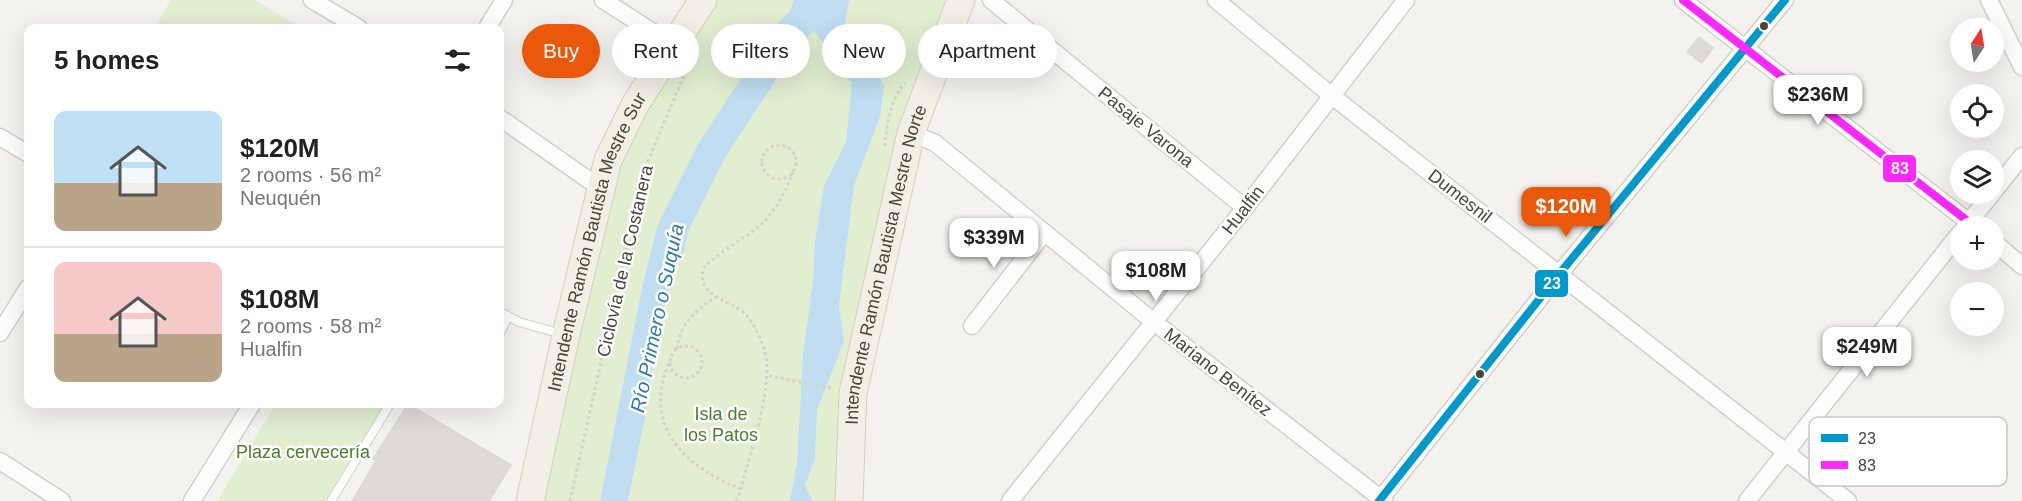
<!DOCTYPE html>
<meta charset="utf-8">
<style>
body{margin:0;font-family:Arial,sans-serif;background:#f2f2f2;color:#222;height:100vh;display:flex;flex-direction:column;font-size:22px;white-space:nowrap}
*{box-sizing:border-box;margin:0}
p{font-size:20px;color:#767676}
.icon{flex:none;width:33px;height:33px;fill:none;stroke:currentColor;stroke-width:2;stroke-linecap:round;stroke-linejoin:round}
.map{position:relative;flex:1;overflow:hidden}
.panel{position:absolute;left:24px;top:24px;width:480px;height:384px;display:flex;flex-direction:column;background:#fff;border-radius:12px;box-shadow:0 6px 24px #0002}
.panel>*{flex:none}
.hud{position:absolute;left:522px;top:24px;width:570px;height:54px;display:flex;gap:12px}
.needle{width:39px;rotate:12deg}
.buttons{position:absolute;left:1950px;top:18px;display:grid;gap:12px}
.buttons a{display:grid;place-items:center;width:54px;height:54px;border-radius:50%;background:#fff;box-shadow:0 6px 24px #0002;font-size:30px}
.price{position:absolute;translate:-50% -51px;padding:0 14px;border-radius:12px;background:#fff;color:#222;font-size:20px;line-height:39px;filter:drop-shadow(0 2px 3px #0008)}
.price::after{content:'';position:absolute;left:50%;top:36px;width:18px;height:14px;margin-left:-9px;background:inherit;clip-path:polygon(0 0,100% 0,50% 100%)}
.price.current{background:#ea580c;color:#fff}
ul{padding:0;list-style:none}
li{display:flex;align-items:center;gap:18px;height:150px;padding:0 30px}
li+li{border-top:2px solid #e0e0e0}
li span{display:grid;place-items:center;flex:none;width:168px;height:120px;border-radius:12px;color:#555}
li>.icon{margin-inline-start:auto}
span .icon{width:72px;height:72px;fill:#fffc;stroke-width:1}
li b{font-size:26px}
h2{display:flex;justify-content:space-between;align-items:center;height:72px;padding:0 30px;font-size:26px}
.pill{padding:0 21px;border-radius:27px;background:#fff;box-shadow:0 6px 24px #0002;font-size:21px;line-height:54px}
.pill.current{background:#ea580c;color:#fff}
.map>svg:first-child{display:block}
</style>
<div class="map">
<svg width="2022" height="501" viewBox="0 0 2022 501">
<rect width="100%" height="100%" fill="#f4f2ee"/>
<path fill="#e1eecf" d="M171 0H255L301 28H154Z
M703 0H794L786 20 758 56 740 92 710 129 657 227 643 283 600 501H530L600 188Z
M849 0H961L853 393 849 501H813L805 485 815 459 817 410 844 342 839 306 854 186 880 117 884 86 869 57 843 37Z
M814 30 834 54 835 68 852 83 846 142 824 186 815 241 813 282 803 353 797 463 790 501H628L646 412 655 340 672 279 682 232 683 210 691 183 704 159 772 88 777 48 793 36Z
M276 404H390L331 501H217Z"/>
<path fill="#c0ddf1" d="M794 0H849L843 37 869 57 884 86 880 117 854 186 839 306 844 342 817 410 815 459 805 485 813 501H790L797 463 803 353 813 282 815 241 824 186 846 142 852 83 835 68 833 54 813 30 793 36 777 48 772 88 704 159 691 183 683 210 682 232 672 279 655 340 646 412 628 501H600L643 283 657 227 710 129 740 92 758 56 786 20Z"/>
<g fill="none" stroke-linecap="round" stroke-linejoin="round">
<path stroke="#c0ddf1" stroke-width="30" d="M670 246 674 226 712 150 788 34 824 0"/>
</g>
<path fill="#dedbd6" stroke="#dcd9d4" stroke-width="1.5" d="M1699 37 1713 48 1702 63 1687 52Z
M408 404 511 465 489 501H352L376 461 373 459Z"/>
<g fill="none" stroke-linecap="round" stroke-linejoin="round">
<defs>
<path id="service" d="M500 312 519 322 562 334
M500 333 508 317
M331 501 390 404"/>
<path id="minor" d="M312 0 359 28
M603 0 673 45
M991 0 1245 208
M1216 0 1332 96 1848 501
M1683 0 1974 226
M1989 0 2022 67
M487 28 504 0
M500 118 600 188
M911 133 935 143 1154 322 1384 501
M0 137 28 154
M1994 191 2022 156
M1965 226 1992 194
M1994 242 2022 266
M972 326 1044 233
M0 333 28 288
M0 461 62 501
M192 501 252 404
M1010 501 1245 208 1406 0
M1379 501 1560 273 1785 0
M1747 501 1960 233"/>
<g id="primary">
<path id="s1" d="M530 501 566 335 608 160 636 103 703 0"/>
<path id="s2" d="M849 501 853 393 911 133 961 0"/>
</g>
</defs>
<use href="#service" stroke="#d2d0cb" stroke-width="10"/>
<use href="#minor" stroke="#d2d0cb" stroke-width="19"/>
<use href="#primary" stroke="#d6cebb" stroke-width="29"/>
<path stroke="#d3d2cc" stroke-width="3" stroke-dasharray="3 3" stroke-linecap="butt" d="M762 162a17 17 0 1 1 34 0a17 17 0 1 1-34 0Z
M885 146C886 127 891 95 906 83
M670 362a16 16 0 1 1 32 0a16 16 0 1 1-32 0Z
M677 349C680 323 695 311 716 297
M671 358C641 424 681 465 741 489
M769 376 832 388
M570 501 640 188 648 161 690 61
M736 501 741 489C750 452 778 376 762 343 758 334 753 322 746 315 732 300 697 297 703 270 706 260 753 233 763 223 777 208 786 191 793 172"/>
<use href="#service" stroke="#fdfdfc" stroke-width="8"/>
<use href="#minor" stroke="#fdfdfc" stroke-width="16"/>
<use href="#primary" stroke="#f2efe6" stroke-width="27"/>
<defs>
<path id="bus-1" d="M1379 501 1560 273 1785 0"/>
<path id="bus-2" d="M1683 0 1974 226"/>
</defs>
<use href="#bus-1" stroke="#fff" stroke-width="12"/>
<use href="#bus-2" stroke="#fff" stroke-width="12"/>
<use href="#bus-1" stroke="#0099cb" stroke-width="8"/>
<use href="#bus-2" stroke="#fe27ff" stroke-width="8"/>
</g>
<g fill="#4b4439" stroke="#fff" stroke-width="2">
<circle cx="1764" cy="26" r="5"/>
<circle cx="1480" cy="374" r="5"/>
</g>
<g text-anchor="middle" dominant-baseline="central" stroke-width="5" stroke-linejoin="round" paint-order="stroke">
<g font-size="18" fill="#4b4439" stroke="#fff">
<text transform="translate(1146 127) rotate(39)">Pasaje Varona</text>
<text transform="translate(1460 196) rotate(38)">Dumesnil</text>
<text transform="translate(1243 210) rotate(-52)">Hualfin</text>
<text stroke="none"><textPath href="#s1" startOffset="268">Intendente Ramón Bautista Mestre Sur</textPath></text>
<text transform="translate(625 261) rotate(-77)">Ciclovía de la Costanera</text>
<text stroke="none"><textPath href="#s2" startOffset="240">Intendente Ramón Bautista Mestre Norte</textPath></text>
<text transform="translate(1218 372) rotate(38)">Mariano Benítez</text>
</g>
<g font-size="18" fill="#4a7f2a" stroke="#fff">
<text x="721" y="414">Isla de<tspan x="721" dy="21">los Patos</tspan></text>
<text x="303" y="452">Plaza cervecería</text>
</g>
<g font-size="20" font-style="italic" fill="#2e7ab2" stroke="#fff">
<text transform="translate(657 318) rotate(-78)">Río Primero o Suquía</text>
</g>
</g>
<rect x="1809" y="417" width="198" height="69" rx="9" fill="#fff" stroke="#c9c7c4" stroke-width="1.5"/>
<rect x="1821" y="434" width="27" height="8" fill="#0099cb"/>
<rect x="1821" y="461" width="27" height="8" fill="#fe27ff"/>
<g font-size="16" fill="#4b4439">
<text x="1858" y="444">23</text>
<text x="1858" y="471">83</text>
</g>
<g stroke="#fff" stroke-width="2">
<rect x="1882" y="154" width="35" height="29" rx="6" fill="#fe27ff"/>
<rect x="1534" y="269" width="35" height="29" rx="6" fill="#0099cb"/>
</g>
<g font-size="16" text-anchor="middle" font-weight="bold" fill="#fff">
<text x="1900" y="174">83</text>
<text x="1552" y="289">23</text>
</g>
</svg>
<div class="buttons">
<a><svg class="needle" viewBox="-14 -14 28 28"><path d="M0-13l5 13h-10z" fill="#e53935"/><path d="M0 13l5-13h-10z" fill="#767676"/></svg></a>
<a><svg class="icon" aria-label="locate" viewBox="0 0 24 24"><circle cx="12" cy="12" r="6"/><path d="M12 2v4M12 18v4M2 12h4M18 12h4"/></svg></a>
<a><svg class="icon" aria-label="layers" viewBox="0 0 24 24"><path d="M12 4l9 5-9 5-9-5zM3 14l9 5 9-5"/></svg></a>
<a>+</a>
<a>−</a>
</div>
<b class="price" style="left:1818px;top:126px">$236M</b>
<b class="price current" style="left:1566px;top:238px">$120M</b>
<b class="price" style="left:994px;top:269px">$339M</b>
<b class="price" style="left:1156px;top:302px">$108M</b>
<b class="price" style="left:1867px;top:378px">$249M</b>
<div class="hud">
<a class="pill current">Buy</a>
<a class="pill">Rent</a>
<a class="pill">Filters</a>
<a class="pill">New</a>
<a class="pill">Apartment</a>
</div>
<section class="panel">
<h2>5 homes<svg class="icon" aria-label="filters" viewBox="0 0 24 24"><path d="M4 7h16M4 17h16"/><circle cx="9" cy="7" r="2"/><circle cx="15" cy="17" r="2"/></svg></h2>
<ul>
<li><span style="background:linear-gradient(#bfe0f5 60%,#b9a48a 0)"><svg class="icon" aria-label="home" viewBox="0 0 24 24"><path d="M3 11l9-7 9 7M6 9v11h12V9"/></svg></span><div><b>$120M</b><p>2 rooms · 56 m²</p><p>Neuquén</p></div></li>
<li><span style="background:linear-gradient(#f6c9c9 60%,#b9a48a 0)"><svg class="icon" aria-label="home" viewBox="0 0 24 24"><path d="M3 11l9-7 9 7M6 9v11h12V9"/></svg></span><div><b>$108M</b><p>2 rooms · 58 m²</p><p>Hualfin</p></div></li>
</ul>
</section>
</div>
